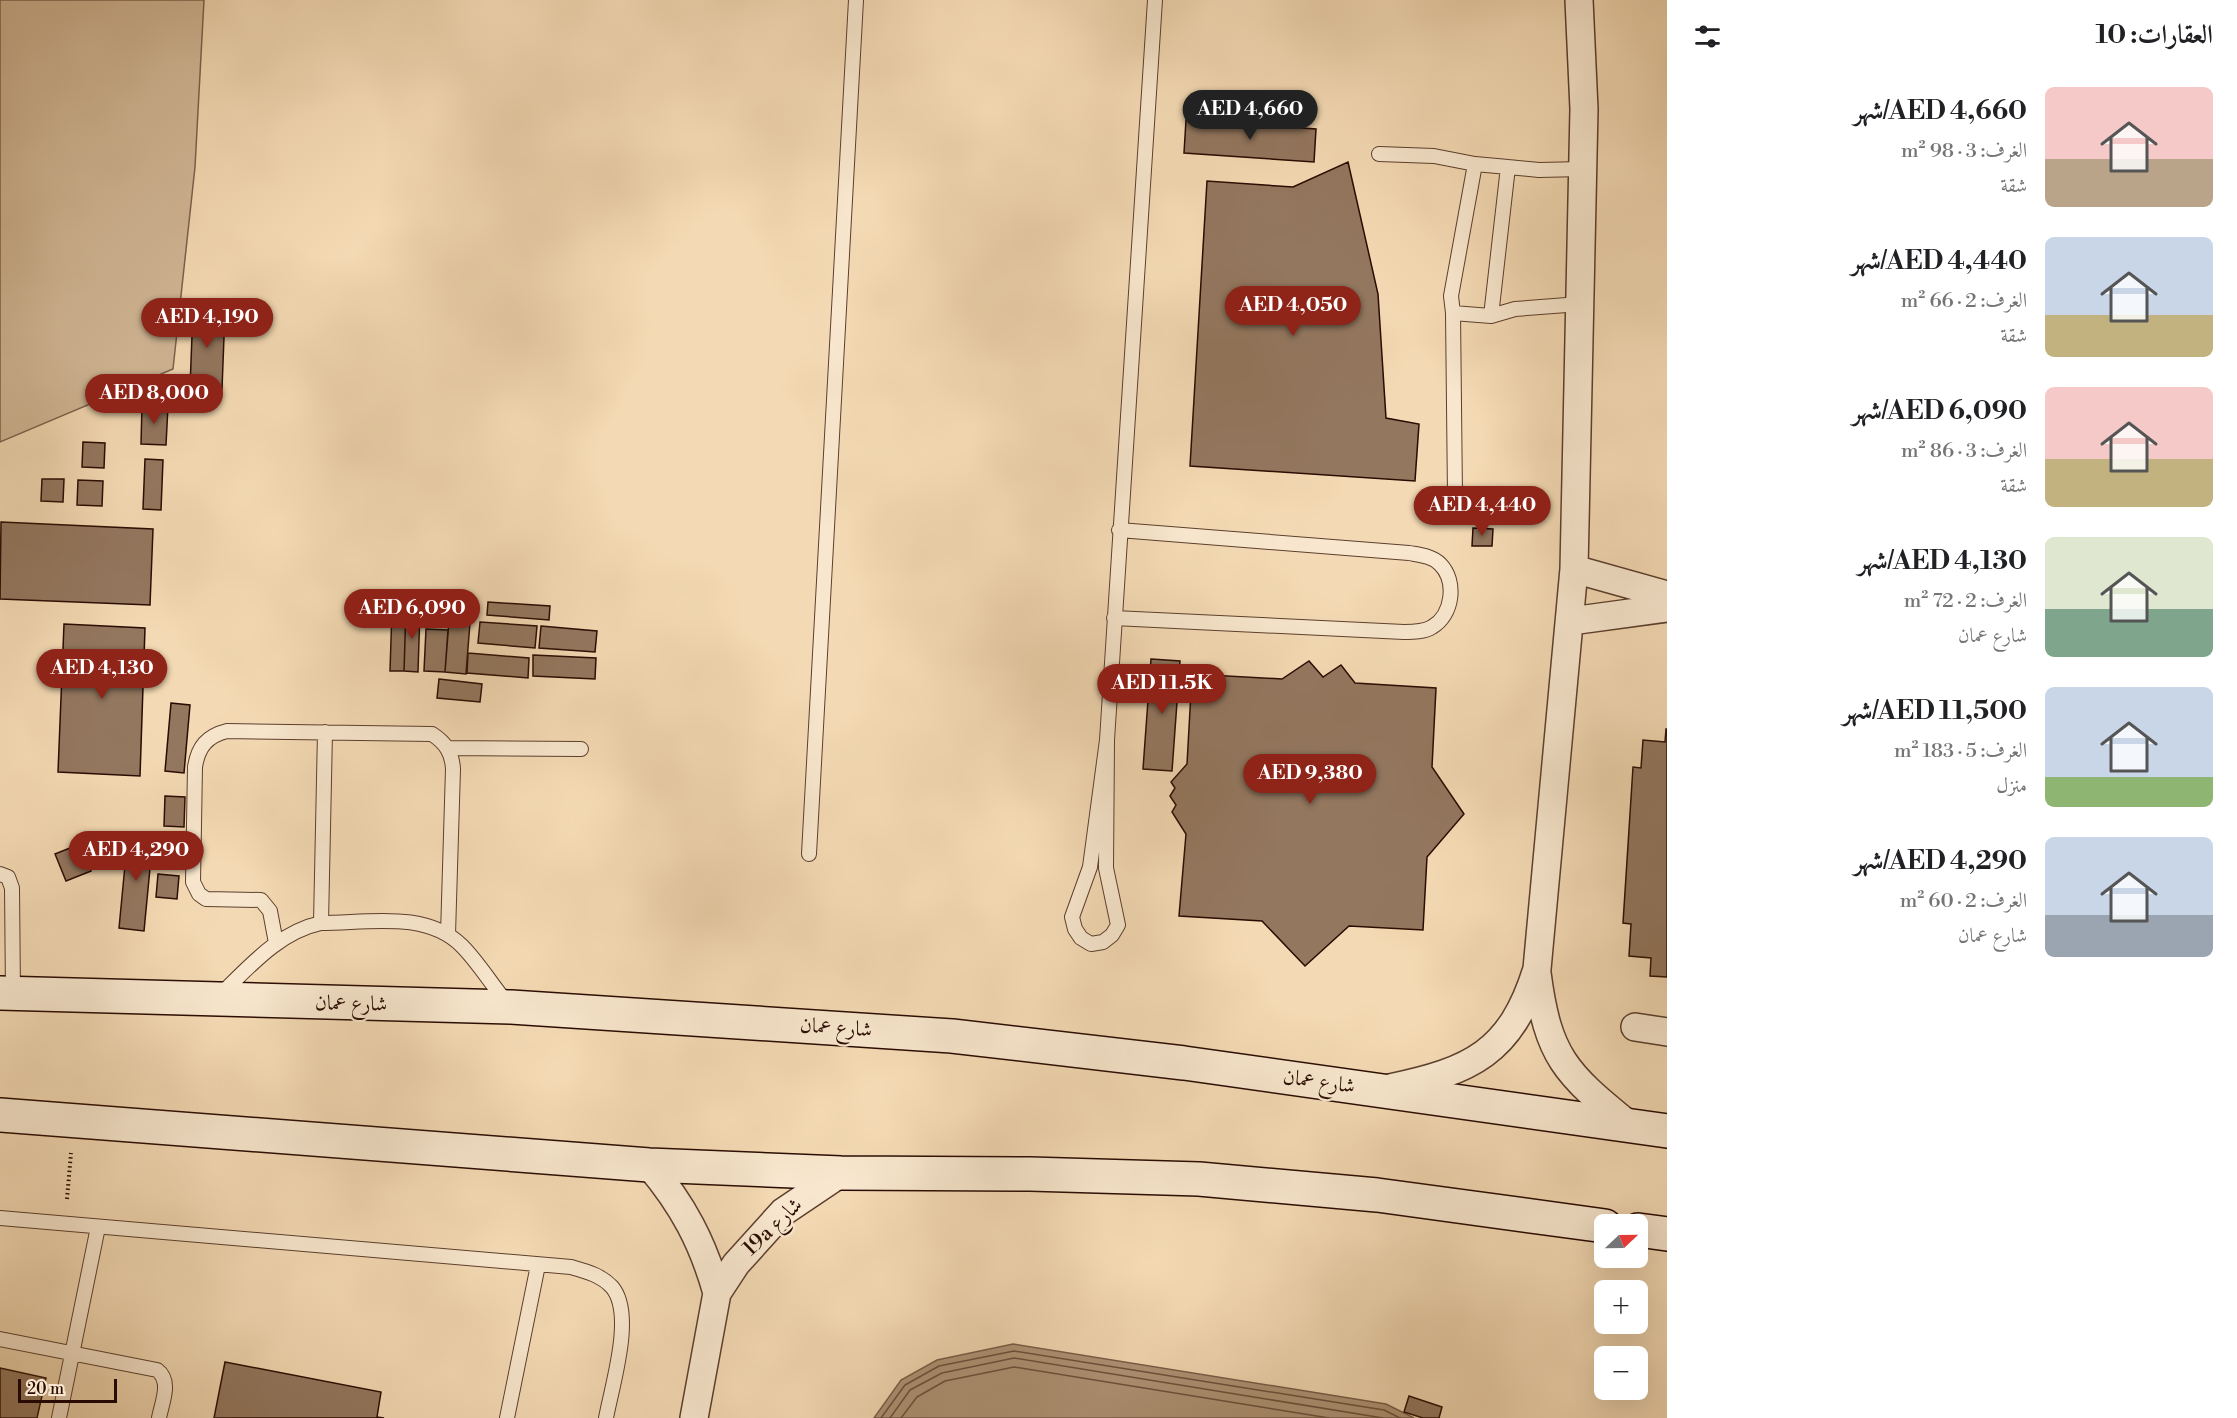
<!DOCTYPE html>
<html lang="ar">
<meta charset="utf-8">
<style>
body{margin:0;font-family:"Libre Bodoni",Amiri,serif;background:#f2f2f2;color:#202124;direction:rtl;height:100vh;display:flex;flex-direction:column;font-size:22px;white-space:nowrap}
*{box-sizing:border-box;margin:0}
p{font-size:20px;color:#757577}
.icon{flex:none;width:33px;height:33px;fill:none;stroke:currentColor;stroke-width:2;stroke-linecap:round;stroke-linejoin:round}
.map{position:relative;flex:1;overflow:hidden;direction:ltr}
.details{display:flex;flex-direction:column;background:#fff;width:570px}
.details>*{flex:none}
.needle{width:39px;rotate:68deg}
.fabs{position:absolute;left:1594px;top:1214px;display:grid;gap:12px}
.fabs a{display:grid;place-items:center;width:54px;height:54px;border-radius:9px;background:#fff;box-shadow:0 6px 24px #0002;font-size:30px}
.scale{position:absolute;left:18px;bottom:15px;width:99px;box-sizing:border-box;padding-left:6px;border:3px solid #290b02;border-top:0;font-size:16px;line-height:21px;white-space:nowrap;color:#290b02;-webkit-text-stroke:4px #f8e7ce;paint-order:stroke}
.price{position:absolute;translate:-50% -51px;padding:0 14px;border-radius:21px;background:#8f2418;color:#fff;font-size:20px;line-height:39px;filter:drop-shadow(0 2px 3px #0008)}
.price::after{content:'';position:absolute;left:50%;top:36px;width:18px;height:14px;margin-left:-9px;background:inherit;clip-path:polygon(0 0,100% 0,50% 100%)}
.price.current{background:#222;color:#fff}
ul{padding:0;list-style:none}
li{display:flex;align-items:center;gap:18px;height:150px;padding:0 24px}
li span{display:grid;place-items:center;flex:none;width:168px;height:120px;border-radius:9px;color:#555}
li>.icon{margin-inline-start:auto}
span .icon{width:72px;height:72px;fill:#fffc;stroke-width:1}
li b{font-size:26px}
h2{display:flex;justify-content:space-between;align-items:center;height:72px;padding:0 24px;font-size:26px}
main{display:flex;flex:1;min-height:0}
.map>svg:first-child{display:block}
</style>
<main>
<section class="details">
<h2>العقارات: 10<svg class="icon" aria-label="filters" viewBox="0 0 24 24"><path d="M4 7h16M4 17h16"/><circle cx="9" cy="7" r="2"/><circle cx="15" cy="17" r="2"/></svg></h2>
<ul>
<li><span style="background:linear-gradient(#f6c9c9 60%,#b9a48a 0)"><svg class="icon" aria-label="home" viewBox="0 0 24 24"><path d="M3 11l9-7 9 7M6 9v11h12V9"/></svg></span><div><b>AED 4,660/شهر</b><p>الغرف: 3 · 98 m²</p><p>شقة</p></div></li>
<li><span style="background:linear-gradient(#c9d6e8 65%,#c2b280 0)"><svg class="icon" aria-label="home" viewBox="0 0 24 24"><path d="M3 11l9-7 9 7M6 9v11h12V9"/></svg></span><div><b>AED 4,440/شهر</b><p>الغرف: 2 · 66 m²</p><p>شقة</p></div></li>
<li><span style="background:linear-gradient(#f6c9c9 60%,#c2b280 0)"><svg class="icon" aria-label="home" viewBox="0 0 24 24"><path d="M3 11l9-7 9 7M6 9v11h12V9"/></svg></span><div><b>AED 6,090/شهر</b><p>الغرف: 3 · 86 m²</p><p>شقة</p></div></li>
<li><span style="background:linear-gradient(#dfe7d0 60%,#7fa58c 0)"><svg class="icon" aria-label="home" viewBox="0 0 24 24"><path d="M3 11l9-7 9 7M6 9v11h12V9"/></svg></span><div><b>AED 4,130/شهر</b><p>الغرف: 2 · 72 m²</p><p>شارع عمان</p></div></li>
<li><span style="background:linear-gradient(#c9d6e8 75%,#8fb573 0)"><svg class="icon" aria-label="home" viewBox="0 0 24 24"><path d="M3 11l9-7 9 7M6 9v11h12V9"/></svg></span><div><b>AED 11,500/شهر</b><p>الغرف: 5 · 183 m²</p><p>منزل</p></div></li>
<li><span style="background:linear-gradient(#c9d6e8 65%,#9aa5b1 0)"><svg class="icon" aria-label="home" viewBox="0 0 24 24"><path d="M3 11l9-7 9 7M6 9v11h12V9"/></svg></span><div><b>AED 4,290/شهر</b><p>الغرف: 2 · 60 m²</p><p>شارع عمان</p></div></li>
</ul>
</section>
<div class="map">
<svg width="1667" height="1418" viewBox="0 0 1667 1418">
<rect width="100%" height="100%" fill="#f4dab4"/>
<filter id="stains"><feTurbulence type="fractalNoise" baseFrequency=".00333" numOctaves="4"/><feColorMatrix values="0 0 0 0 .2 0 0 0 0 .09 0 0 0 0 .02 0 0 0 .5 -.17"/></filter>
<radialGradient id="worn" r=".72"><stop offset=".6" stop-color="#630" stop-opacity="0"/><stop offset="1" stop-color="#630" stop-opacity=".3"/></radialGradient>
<path fill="#d1b796" stroke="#7d614c" stroke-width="1.5" d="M0 0H204L195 167 173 369 0 442Z"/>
<path fill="#af9477" stroke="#795d48" stroke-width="1.5" d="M1013 1344 1386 1404 1414 1418H874L901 1380 937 1360Z"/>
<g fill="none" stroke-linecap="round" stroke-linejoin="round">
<path stroke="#6c503c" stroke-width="1.5" d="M881 1418 905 1385 939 1366 1014 1351 1384 1410 1400 1418
M890 1418 910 1390 942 1373 1014 1358 1383 1418
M901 1418 917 1397 945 1381 1014 1367 1329 1418"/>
</g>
<path fill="#93775f" stroke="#290b02" stroke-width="1.5" d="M1186 120 1316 129 1314 162 1184 153Z
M1348 162 1378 294 1386 418 1419 424 1415 481 1190 466 1207 181 1293 187Z
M193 309 225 311 222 389 190 388Z
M142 405 168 406 166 445 141 444Z
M83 442 105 443 104 468 82 467Z
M145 459 163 460 161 510 143 509Z
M42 479H64L63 502 41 501Z
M78 480 103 481 102 506 77 505Z
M1468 510 1490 511V524L1468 523Z
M1 522 153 529 150 605 0 599Z
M1473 528 1493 529 1492 546H1472Z
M488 602 550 606 549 620 487 615Z
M450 608 471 610 466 674 445 672Z
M392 609H406L404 671H390Z
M406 609H420L418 672 404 671Z
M480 622 537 626 535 648 478 643Z
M64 624 145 628 140 776 58 772Z
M541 626 597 631 595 652 539 648Z
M426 629 448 630 445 672 424 671Z
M468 653 529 658 528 678 467 673Z
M533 655 596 658 595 679 533 676Z
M1151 659 1180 661 1172 771 1143 769Z
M1309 661 1323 677 1341 665 1355 683 1436 688 1432 767 1464 814 1427 857 1423 930 1349 926 1305 966 1262 921 1179 916 1186 834 1172 812 1176 805 1170 796 1175 788 1171 782 1187 764 1192 674 1282 679Z
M439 679 482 684 480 702 437 698Z
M171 703 190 705 184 773 165 771Z
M1666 729H1667V977L1650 976 1651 958 1629 956 1631 924 1623 923 1633 767 1641 768 1643 740 1665 742Z
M165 796 185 797 184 827 164 826Z
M128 834 153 837 144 931 119 928Z
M80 844 91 871 66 881 55 854Z
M158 874 179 876 177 899 156 897Z
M225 1362 381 1392 377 1417 384 1418H214Z
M0 1368 46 1378 37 1418H0Z
M1409 1396 1442 1407 1439 1418H1423L1404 1412Z"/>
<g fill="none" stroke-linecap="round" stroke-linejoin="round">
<defs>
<path id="lane" d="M1379 154 1434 156 1475 164
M1508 167 1539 170 1583 169
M1453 313 1455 497
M1491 316 1508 167 1475 164 1451 296 1453 313 1491 316 1515 309 1580 304
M1114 618 1404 632C1413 632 1424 632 1432 627 1453 615 1457 581 1440 564 1432 556 1420 555 1409 553L1119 530
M1107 740 1090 867 1072 917 1075 929 1081 938 1091 944 1103 942 1112 935 1118 925 1106 868 1107 740 1155 0
M448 748 581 749
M809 854 856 0
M0 874 8 877 12 888 13 994
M321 923 325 732
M276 943 270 911 261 900 206 899 199 894 193 882 195 767C198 747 207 736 227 731L432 734C446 743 452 753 453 769L448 934
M220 995C250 966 279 932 321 923 367 923 426 910 462 946 478 962 492 985 507 1003
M0 1218 571 1267C585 1271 601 1275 612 1287 635 1314 612 1385 606 1418
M0 1339 157 1370C172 1381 162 1402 159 1418
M59 1418 98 1227
M507 1418 538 1265"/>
<path id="street" d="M1574 569 1667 595
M1571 621 1667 608
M1537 973C1548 1057 1565 1073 1629 1125
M1635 1027 1667 1032
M1390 1088C1471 1071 1511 1053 1537 969L1574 569 1584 109 1579 0
M649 1165C683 1205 703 1243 717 1293
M694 1418 717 1293 736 1264 783 1212 841 1173"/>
<path id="secondary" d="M0 993 511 1007 952 1036 1184 1063 1667 1131
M0 1115 649 1165 841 1173 1030 1174 1199 1179 1377 1195 1605 1226
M1638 1230 1667 1234"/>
</defs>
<use href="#lane" stroke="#5c3f2e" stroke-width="16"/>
<use href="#street" stroke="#5c3f2e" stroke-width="30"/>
<use href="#secondary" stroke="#290b02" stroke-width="36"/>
<path stroke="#290b02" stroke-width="4" stroke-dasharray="1.5 3" stroke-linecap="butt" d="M67 1199 71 1153"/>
<use href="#lane" stroke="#f8e7ce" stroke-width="14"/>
<use href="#street" stroke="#f8e7ce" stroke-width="27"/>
<use href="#secondary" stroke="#f8e7ce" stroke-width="33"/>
</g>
<g text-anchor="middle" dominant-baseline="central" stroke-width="4.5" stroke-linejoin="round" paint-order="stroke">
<g font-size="21" fill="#290b02" stroke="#f8e7ce">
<text transform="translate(351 1004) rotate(1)">شارع عمان</text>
<text transform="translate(836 1028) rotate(4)">شارع عمان</text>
<text transform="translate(1319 1082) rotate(8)">شارع عمان</text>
<text transform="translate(773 1227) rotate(-44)">19a شارع</text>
</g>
</g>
<rect width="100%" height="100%" filter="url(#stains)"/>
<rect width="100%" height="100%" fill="url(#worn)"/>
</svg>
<div class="fabs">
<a><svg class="needle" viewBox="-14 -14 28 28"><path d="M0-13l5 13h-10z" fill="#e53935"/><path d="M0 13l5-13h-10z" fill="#757577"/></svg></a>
<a>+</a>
<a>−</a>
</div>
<div class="scale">20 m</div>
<b class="price current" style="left:1250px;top:141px">AED 4,660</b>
<b class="price" style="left:1293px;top:337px">AED 4,050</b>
<b class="price" style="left:207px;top:349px">AED 4,190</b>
<b class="price" style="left:154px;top:425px">AED 8,000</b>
<b class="price" style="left:1482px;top:537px">AED 4,440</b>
<b class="price" style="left:412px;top:640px">AED 6,090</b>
<b class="price" style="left:102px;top:700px">AED 4,130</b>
<b class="price" style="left:1162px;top:715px">AED 11.5K</b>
<b class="price" style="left:1310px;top:805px">AED 9,380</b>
<b class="price" style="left:136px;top:882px">AED 4,290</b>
</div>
</main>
